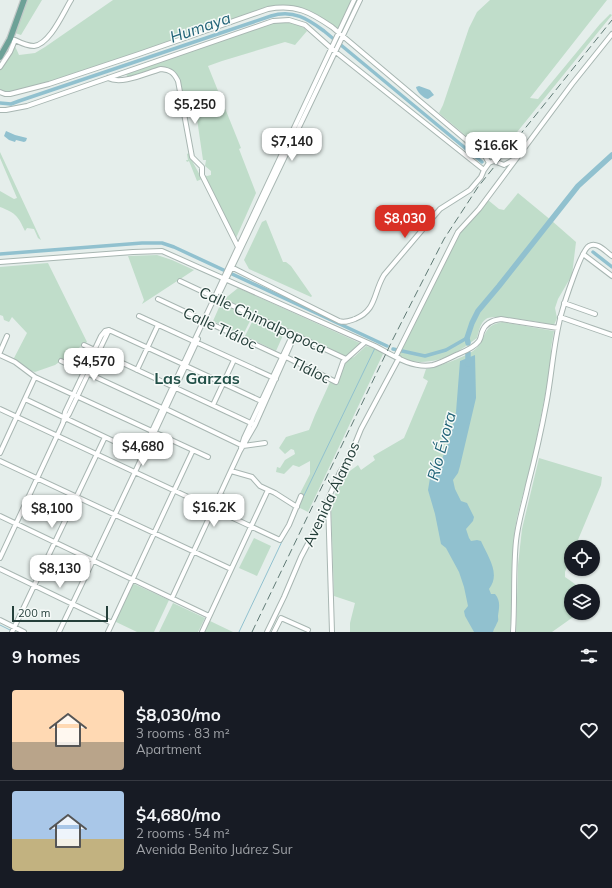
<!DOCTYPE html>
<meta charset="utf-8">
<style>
body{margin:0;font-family:Mulish,sans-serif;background:#20242c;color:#f1f3f6;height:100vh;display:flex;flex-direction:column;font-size:15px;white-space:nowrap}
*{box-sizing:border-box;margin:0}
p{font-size:13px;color:#9ea1a6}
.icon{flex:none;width:22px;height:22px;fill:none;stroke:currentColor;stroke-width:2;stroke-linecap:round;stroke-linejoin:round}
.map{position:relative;height:632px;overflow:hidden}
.sheet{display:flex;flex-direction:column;background:#171b24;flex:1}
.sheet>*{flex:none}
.buttons{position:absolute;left:564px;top:540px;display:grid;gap:8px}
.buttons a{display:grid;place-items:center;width:36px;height:36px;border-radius:50%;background:#171b24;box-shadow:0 1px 3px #0004;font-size:20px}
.scale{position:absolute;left:12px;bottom:10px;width:96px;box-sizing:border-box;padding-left:4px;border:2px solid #253f3a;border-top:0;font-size:11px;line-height:14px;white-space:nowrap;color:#253f3a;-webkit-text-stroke:3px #f6faf8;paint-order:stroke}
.price{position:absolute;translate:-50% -34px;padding:0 9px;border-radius:8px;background:#fff;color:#222;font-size:13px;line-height:26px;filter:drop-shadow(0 1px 2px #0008)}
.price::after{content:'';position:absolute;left:50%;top:24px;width:12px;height:9px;margin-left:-6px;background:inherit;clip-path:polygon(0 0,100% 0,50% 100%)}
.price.active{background:#d93025;color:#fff}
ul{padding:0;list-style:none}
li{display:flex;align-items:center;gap:12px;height:100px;padding:0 12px}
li+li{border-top:1px solid #363941}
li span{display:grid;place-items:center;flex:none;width:112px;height:80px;border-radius:4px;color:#555}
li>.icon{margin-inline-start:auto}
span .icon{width:48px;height:48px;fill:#fffc;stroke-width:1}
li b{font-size:17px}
h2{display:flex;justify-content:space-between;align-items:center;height:48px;padding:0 12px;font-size:17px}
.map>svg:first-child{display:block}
</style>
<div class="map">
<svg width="612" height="632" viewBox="0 0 612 632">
<rect width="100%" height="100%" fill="#e5eeeb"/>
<path fill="#c0ddca" d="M27 0H42L21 35 15 33Z
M113 0H351L338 33 313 14 276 7 20 94 7 95 0 92V66L14 44 19 55 35 53 45 47Z
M490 0H607L530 98 538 99 600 24 610 14 612 15 496 158 486 153 439 113 443 105 469 28 477 12Z
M284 22C292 22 301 24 307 31L295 45 285 42 222 61 208 66 241 148 239 149 256 193 236 238 234 239 203 175 207 176 211 175V171L205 166 206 160H203L197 119 200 117 199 110 194 111 193 104 182 106 178 82 169 70 128 78 126 74 273 23Z
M0 152 41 240 38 238 34 229 27 228 25 231C18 216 16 213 0 207V191L14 199 17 198 0 158Z
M189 153 190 157 202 179 197 181 189 161 187 162 186 160H188L187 154Z
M518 193 552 221 576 242 572 275 558 299 555 308 557 318 554 325C542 323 495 313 486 319 480 323 479 331 477 338 469 344 462 349 453 354 438 362 413 366 398 356L421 309 463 227 477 214 488 200 499 209 504 210Z
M266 220 283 262H286L291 266 312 296 311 297 249 269 244 260 262 222Z
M157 255 172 260 194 270 142 304 144 300 128 256Z
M48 263 87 342 55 365 35 372 25 369 13 360 27 333 12 317 9 322 4 320 3 316 0 315V267Z
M238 288 252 294 362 344 353 353 346 357 223 300Z
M221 303 252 317 243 335 213 321Z
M254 318 284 333 276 351 245 336Z
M502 322 554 331 551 348V364L534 452 517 517 513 542V594L510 632H350V623L355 603 334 596 331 504 343 476 358 465 361 470 375 460 373 456 404 438 428 381 423 378 426 369C437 367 463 358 473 351 488 341 480 326 502 322Z
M366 346 378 349 383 354 308 512 294 505 310 474V461L299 467 293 465 284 474 276 472 277 467 280 468 285 460 295 454 294 450 291 449 285 454 279 448 286 437 309 430 315 415 331 380 336 383 346 360 354 357Z
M539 458 602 477 601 485 575 547H571V556L565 572V577C572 582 578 586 584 591H571V613H577L576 615 552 632H516L518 565 522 529Z
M254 538 271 546 257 576 239 568Z
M132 583 169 600 154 632H137L114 621Z
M173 603 205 618 198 632H159Z
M210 621 233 632H204Z"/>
<path fill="#91c1cf" d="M419 86 430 90 434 95 428 99C423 98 417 92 416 87Z
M6 131 15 135 27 138 26 141 24 142 16 140 15 142 9 140 4 136Z
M475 355 476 398 460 466 458 473 453 480 455 489 461 501 467 503 474 517 473 521 466 529 469 538 471 541 477 540 481 541C488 557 501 574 489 589L491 594H495C501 601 499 608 498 616 498 619 499 620 497 623 496 626 494 628 493 632H474L465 616 464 611 468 606 464 587 459 572 446 548 441 544 435 514 428 490 432 466 442 459 450 438 456 412 460 361Z"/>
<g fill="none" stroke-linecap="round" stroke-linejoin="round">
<path stroke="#91c1cf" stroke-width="1" d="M296 512 375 348
M0 625 10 630
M239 632 286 533"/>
<path stroke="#91c1cf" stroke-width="3.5" d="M0 103 11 104 19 101 271 16C293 9 308 19 324 31L482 162
M593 252 612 267
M0 254 142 243H162L174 247 387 346
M393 349 425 356 446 350 467 338"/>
<path stroke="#91c1cf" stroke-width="5.5" d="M468 343 467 338 472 323 478 311 499 286 578 186 612 155
M468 364V353"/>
<defs>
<path id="minor" d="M15 40C21 43 27 46 34 46 50 44 63 13 71 0
M0 67 10 52 15 40H13
M108 78C122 85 146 73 161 69 171 70 174 73 178 81L192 157 202 167V175L238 247
M0 92 5 94H10L49 84 139 54 268 9C296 4 310 12 332 27L485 156 489 163 484 170 332 49 305 25 289 20 273 21 27 106 6 110H0
M489 163 494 161 504 165 513 160
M583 254 612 276
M0 262 133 252 162 251 375 346C392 355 412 369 433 365 440 363 448 359 456 355 463 352 474 348 479 341 481 338 481 335 482 332 485 323 492 320 501 319L558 328
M231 267 339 321C345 323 349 321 355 319 377 310 373 293 384 275L440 209 470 190 481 177 484 170
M180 281 346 359
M220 292 360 0
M158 299 282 357
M564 303 595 314
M139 316 276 379
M560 317 612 335
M109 330 183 364
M84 345 255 425
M0 352 7 336
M0 355 15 362 35 377 208 457
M396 356 458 232 479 209 572 84 612 34
M286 357 336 382 343 362 364 343
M61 361 84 372
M186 366 261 401
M137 370 158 325
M89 374 162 408
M25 399 143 455
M213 405 234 360
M0 409 280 540 289 525 301 496
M166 409 243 446 265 443
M65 420 69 414 109 330
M241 448 244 438 293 334
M0 453 35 377
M143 455 146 451 198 339
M0 461 231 569
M231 471 252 477 260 486 275 493 297 507
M220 495 232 500
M328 501 332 632
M0 516 209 616
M0 558 63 423 65 412 101 336 105 331 109 330
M0 569 112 623
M172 598 240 451 255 425 295 335
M0 620 24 632
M12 632 105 437
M59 632 135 472 143 455V450L354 0
M108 632 193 450
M202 632 268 490
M267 632 284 597 301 557 322 517 328 499 340 472 348 461 361 429 399 358
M274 632 281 618 308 630
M513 632C515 602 513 570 516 541 518 522 524 504 528 485 535 458 541 432 546 405 552 375 553 345 561 315 564 304 581 250 589 246 597 241 606 252 612 256"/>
<path id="major" d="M0 57 10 39 24 0"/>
</defs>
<use href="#minor" stroke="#a8b6b2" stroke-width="6"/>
<use href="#major" stroke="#c2c9c8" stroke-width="8"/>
<use href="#minor" stroke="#fff" stroke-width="4"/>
<use href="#major" stroke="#6da197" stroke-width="5.5"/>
<path stroke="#607a75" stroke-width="1" stroke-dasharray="8 4" stroke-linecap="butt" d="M252 632 393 339 444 239 478 187 612 20"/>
</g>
<g text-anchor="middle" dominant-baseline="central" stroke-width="3" stroke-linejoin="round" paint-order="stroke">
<g font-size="15" fill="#253f3a" stroke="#f6faf8">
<text transform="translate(263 320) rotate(25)">Calle Chimalpopoca</text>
<text transform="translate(220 328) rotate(25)">Calle Tláloc</text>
<text transform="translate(311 370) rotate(26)">Tláloc</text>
<text transform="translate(331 494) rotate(-65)">Avenida Álamos</text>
</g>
<g font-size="16" font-style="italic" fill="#226478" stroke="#f6faf8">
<text transform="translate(200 27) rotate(-19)">Humaya</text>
<text transform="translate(441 446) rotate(-75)">Río Évora</text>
</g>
<g font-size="16" font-weight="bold" fill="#225048" stroke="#f6faf8">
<text x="197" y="378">Las Garzas</text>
</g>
</g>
</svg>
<div class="buttons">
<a><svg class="icon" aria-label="locate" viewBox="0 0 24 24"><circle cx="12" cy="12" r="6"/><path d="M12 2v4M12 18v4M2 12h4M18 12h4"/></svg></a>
<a><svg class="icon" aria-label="layers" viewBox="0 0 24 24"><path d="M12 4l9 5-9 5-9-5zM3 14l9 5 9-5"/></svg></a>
</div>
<div class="scale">200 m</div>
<b class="price" style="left:195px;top:125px">$5,250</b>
<b class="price" style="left:292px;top:162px">$7,140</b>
<b class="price" style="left:496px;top:166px">$16.6K</b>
<b class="price active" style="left:405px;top:239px">$8,030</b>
<b class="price" style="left:94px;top:382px">$4,570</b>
<b class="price" style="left:143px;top:467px">$4,680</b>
<b class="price" style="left:214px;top:528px">$16.2K</b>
<b class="price" style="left:52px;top:529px">$8,100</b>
<b class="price" style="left:60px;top:589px">$8,130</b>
</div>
<section class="sheet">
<h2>9 homes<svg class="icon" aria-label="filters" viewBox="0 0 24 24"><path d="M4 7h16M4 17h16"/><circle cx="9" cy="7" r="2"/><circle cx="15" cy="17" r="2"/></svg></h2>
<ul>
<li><span style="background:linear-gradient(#ffd9b3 65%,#b9a48a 0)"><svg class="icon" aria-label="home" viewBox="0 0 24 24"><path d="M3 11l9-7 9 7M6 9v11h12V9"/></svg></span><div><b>$8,030/mo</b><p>3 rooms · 83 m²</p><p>Apartment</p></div><svg class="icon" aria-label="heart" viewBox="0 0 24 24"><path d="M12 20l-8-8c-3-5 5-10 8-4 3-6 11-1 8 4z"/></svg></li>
<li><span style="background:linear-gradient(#a9c7e8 60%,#c2b280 0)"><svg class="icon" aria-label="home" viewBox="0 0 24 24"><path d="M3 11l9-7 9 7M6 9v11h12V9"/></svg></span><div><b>$4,680/mo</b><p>2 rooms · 54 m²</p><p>Avenida Benito Juárez Sur</p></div><svg class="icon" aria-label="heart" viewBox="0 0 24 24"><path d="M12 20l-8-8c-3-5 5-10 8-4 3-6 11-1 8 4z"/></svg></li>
</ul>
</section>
